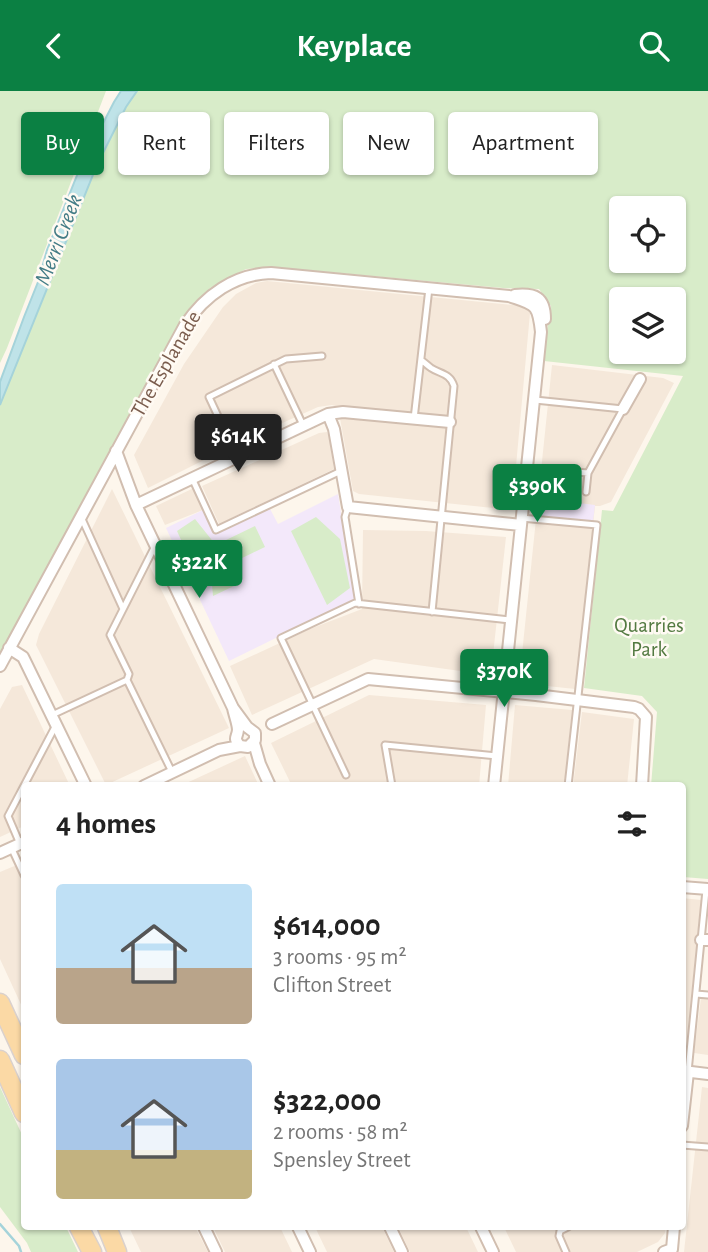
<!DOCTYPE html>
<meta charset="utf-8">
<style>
body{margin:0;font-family:"Alegreya Sans",sans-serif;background:#f2f2f2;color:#222;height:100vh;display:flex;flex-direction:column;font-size:26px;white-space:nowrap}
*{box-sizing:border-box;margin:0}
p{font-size:23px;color:#767676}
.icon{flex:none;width:38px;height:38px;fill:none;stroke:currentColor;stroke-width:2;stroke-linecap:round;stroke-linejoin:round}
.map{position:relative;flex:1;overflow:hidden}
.sheet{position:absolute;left:21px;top:691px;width:665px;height:448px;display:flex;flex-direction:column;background:#fff;border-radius:7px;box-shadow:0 2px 5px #0004}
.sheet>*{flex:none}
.hud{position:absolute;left:21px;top:21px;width:667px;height:63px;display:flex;gap:14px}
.tools{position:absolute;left:609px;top:105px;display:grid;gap:14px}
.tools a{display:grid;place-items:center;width:77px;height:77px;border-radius:7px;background:#fff;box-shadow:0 2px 5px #0004;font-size:35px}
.price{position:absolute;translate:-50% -60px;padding:0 16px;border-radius:7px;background:#0b8043;color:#fff;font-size:23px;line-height:46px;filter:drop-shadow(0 2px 4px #0008)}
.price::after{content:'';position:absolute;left:50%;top:42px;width:21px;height:16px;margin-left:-10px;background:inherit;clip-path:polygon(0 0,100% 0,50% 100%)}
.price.selected{background:#222;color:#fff}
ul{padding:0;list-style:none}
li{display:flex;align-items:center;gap:21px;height:175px;padding:0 35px}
li span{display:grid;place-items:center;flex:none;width:196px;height:140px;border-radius:7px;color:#555}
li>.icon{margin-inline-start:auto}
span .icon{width:84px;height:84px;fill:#fffc;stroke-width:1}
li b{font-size:30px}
h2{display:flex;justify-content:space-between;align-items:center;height:84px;padding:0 35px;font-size:30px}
.pill{padding:0 24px;border-radius:7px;background:#fff;box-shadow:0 2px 5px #0004;font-size:24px;line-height:63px}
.pill.selected{background:#0b8043;color:#fff}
header{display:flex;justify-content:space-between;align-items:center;height:91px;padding:0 35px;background:#0b8043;color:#fff;font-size:32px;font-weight:700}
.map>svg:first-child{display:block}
</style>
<header><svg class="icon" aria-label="back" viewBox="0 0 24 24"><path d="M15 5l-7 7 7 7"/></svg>Keyplace<svg class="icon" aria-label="search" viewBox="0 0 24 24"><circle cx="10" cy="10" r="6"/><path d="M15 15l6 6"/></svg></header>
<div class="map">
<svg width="708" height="1161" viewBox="0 0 708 1161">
<rect width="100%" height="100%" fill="#fdf6ec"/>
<path fill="#f5e8da" d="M267 190 523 215 530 222 512 419 359 403 353 400 338 316 332 314 318 316 242 350 148 397 134 364 184 273 223 216 236 203 256 192Z
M552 274 663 287 674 292 611 411 600 415H595L575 598 519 592Z
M327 341 329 345 334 378 219 433 202 395 319 342Z
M196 396 203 419 165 434 156 415Z
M112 398 229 637 106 694 36 554 39 543Z
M363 439 426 440 506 446 491 582 482 583 374 568 252 624 230 575 310 538 362 518Z
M22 594 70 695H24V735L0 746V618L12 596Z
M369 604 486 614 479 695H292L271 652Z
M515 614 572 619 564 695H508Z
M582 621 634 628 627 695H573Z
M245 665 259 695H180Z
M24 771V920L0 868V781Z
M682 807 701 809 685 966H682Z
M701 907 708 908V964L694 962Z
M702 996 708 997V1161H684Z
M129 1136H195L208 1161H141Z
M213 1136H280L292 1161H225Z
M315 1136H382L394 1161H327Z
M398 1136H466L478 1161H410Z
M504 1136H666L665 1142 658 1151 637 1161H516Z"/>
<path fill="#f3e8fa" d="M338 403 355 508 229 570 166 437 203 419 215 443 269 416 278 433Z
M538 407 595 414 593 431 536 426Z"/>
<path fill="#d8ecc9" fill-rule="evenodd" d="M0 0H106L7 257 0 272Z
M137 0H708V788L683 786 682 695H651L657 621 642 605 584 597 602 419 613 420 683 285 544 270 548 232 551 215 539 198 503 197 273 176 246 178 210 197 183 229 0 566V314L97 74 126 16ZM621 117H674V170H621ZM621 208H674V261H621Z
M316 426 340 448 350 497 327 514 291 440Z
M195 428 215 453 224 474 236 494 213 505 211 482 187 462 177 440Z
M255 435 265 456 236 470 226 449Z
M0 996 24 1048V1136H66L78 1161H31L27 1152 0 1116Z"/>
<path fill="#bfe3e8" stroke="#a5d3da" stroke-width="2" d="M121 0H137L126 16 97 74 0 314V291L24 226 38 191 47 159 80 77 114 11Z"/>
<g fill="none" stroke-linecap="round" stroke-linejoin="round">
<path stroke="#a5d3da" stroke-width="2.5" d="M0 1133 19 1155 21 1161"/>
<defs>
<path id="lane" d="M421 269C424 271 427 274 431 277 440 283 450 282 454 295L432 521
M274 273 303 334
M414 328 429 197
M237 366 209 306 286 268 322 265
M527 377 588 382 623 318 535 309
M192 387 216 439 341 380
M586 401 588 382
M348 416 345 426 359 513
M521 427 597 434 568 695
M82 428 123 518
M155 455 110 544 129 583 127 589 172 681
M52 624 127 589
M346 684 281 547 355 512 510 529
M392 695 385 654 497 665
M20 753 8 725 56 634
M11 756 24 784
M696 903 708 904
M688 981 706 799
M682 1054 708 1056
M566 1161 559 1145 560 1140 568 1136"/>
<path id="street" d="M515 204C535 202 545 206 545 228
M623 318 640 288
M328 323 334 338 348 416 521 434
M116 360 136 414 233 617 247 636 255 642V649L248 656 240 655C233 646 237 648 238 639 238 633 234 623 233 617
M136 414 328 323 343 321 450 331
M9 557 23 566 25 570 86 695
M0 575 185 234C205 204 235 183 271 182L509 205C535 214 538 212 541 241L494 695
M272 633 368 588 536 604 634 616 639 618 646 626 642 695
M254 652 260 673 270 695
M144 695 219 659 240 655
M0 762 24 751
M682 796 708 798
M701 849H708
M683 980 708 983
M682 1035 688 981
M204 1136 216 1161
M298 1136 310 1161
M390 1136 402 1161
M481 1136 493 1161
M664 1161 672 1158 674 1136"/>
<path id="primary" d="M0 912 24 964
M0 969 24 1022
M79 1136 92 1161
M107 1136 117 1161"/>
</defs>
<use href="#lane" stroke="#d1beb0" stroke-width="9"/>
<use href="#street" stroke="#d1beb0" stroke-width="14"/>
<use href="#primary" stroke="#dad1cd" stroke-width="21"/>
<use href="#lane" stroke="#fff" stroke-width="5"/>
<use href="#street" stroke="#fff" stroke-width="10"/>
<use href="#primary" stroke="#fbd9a5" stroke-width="18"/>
</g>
<g text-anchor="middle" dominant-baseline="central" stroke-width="5" stroke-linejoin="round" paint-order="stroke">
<g font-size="21" fill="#7a5c4d" stroke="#fffaf3">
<text transform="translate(166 273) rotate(-60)">The Esplanade</text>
</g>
<g font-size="21" fill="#537a41" stroke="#fffaf3">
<text x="649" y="534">Quarries<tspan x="649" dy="24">Park</tspan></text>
</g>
<g font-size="23" font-style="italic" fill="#437c86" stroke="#fffaf3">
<text transform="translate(59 149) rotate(-69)">Merri Creek</text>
</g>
</g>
</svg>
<div class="tools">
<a><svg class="icon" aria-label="locate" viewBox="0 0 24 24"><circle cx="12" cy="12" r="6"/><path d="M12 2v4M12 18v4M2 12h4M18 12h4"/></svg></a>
<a><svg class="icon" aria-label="layers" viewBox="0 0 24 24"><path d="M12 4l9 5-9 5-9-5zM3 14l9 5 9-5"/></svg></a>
</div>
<b class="price selected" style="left:238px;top:383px">$614K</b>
<b class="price" style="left:537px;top:433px">$390K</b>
<b class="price" style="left:199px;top:509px">$322K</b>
<b class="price" style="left:504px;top:618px">$370K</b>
<div class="hud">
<a class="pill selected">Buy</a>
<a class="pill">Rent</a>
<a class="pill">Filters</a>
<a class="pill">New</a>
<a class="pill">Apartment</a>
</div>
<section class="sheet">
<h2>4 homes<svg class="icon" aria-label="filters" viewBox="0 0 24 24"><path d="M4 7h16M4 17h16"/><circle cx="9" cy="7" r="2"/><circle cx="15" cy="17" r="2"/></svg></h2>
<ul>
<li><span style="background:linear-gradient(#bfe0f5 60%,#b9a48a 0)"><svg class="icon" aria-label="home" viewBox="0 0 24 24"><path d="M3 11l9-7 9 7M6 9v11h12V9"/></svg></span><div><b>$614,000</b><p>3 rooms · 95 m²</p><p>Clifton Street</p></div></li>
<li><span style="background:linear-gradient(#a9c7e8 65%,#c2b280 0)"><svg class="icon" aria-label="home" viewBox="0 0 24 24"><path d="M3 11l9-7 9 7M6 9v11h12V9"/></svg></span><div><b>$322,000</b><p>2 rooms · 58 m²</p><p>Spensley Street</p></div></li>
</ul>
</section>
</div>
